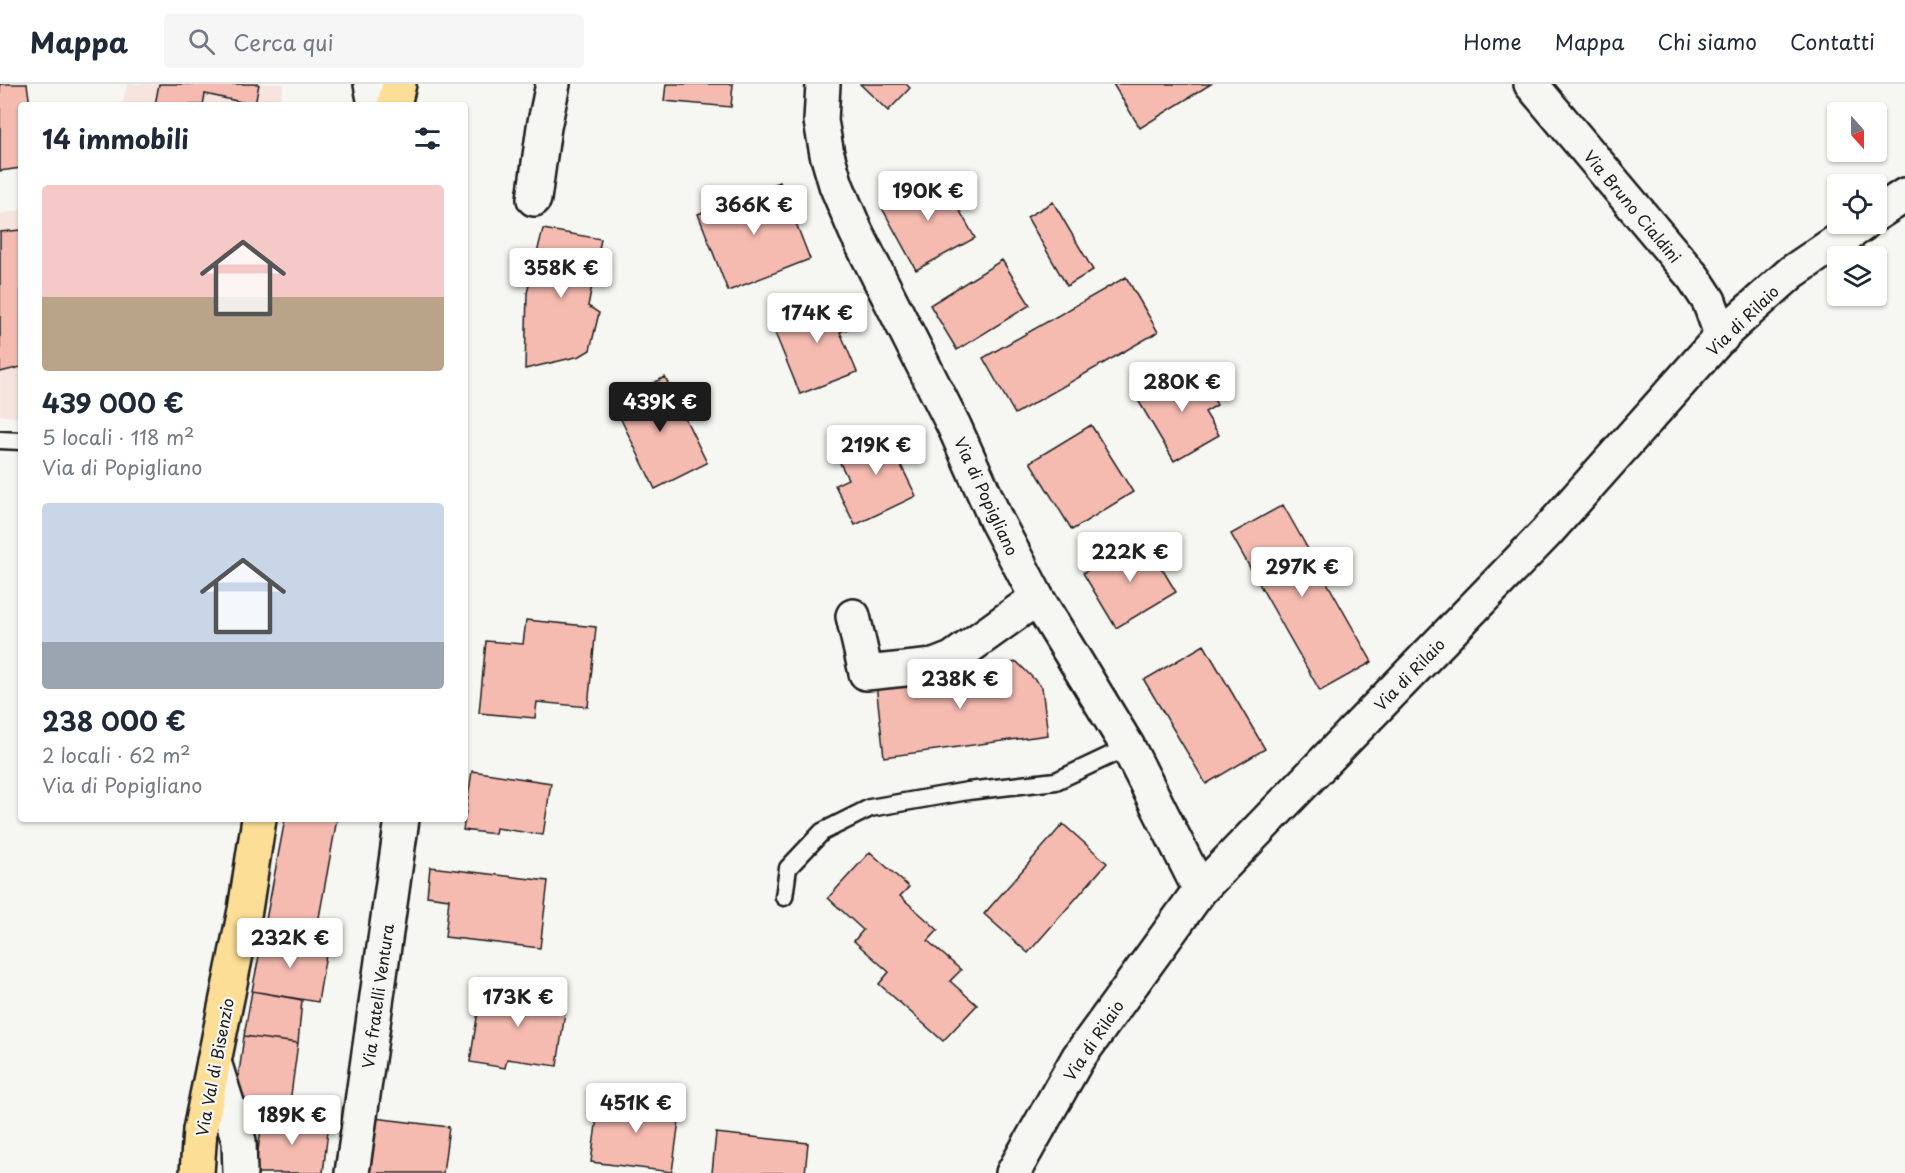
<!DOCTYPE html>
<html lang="it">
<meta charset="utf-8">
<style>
body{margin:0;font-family:"Playpen Sans",sans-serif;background:#f6f6f7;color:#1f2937;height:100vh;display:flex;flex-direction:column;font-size:22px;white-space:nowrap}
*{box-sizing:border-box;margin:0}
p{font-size:20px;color:#747a83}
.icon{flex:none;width:33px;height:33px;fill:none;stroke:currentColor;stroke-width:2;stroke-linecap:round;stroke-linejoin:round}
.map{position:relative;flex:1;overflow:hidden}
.panel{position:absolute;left:18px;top:18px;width:450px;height:720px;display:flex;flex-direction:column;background:#fff;border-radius:6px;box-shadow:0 2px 4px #0004}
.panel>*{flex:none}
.needle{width:39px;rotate:159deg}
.fabs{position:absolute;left:1827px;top:18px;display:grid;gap:12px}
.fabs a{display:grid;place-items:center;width:60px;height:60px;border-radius:6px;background:#fff;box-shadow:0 2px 4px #0004;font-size:30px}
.price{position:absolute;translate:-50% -51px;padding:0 14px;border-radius:6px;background:#fff;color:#222;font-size:20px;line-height:39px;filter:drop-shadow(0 2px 3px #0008)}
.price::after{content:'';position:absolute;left:50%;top:36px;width:18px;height:14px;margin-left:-9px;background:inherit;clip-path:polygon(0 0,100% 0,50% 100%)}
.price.active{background:#1c1c1c;color:#fff}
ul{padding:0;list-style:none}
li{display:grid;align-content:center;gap:12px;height:318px;padding:0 24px}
li span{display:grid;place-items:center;height:186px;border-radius:6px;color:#555}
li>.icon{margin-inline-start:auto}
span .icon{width:108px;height:108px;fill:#fffc;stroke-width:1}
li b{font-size:26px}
h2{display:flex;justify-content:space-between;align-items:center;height:72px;padding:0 24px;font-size:26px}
header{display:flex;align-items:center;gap:36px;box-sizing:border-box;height:84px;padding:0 30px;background:#fff;border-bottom:2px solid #e0e1e3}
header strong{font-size:28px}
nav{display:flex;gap:33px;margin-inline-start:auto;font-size:21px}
.search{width:420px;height:54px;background:#f6f6f7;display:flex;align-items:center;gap:15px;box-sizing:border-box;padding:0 21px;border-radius:6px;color:#747a83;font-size:22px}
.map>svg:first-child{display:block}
</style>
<header>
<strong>Mappa</strong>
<div class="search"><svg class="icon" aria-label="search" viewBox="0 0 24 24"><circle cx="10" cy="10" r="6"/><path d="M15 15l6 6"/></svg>Cerca qui</div>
<nav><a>Home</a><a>Mappa</a><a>Chi siamo</a><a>Contatti</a></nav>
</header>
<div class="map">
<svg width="1905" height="1089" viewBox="0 0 1905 1089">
<rect width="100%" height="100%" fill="#f6f6f2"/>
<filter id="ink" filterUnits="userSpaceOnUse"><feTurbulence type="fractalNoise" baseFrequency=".0167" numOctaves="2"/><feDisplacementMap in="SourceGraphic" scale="12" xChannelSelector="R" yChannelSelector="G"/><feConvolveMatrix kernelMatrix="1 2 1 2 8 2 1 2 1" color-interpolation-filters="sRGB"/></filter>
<g filter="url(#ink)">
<path fill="#f6e4de" d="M127 0H284L279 21H122Z
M21 126V334L0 331V130Z"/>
<path fill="#f5bbb1" stroke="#1c1c1c" stroke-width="1.5" d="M0 0H27L30 21H21V84L0 87Z
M159 0H259L255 21 205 10 203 21H155Z
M666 0H733L731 23 664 17Z
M860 0H906L910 4 888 27Z
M1113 0H1211L1140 44Z
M939 90 975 154 916 186 881 122Z
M780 98 810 175 728 207 698 130Z
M1053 118 1093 186 1067 202 1027 133Z
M543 145 601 155 588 222 599 229 590 266 580 272 525 285 527 209Z
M21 146V283L0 288V148Z
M1002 176 1030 221 957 266 930 221Z
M1126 193 1158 248 1015 330 983 274Z
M842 210 855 242 840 248 857 288 800 310 771 239Z
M1196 282 1217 321 1205 328 1219 351 1174 377 1138 316Z
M665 293 707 379 655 405 613 319Z
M1091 341 1133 408 1072 446 1030 378Z
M902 342 915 367 898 375 916 412 855 441 835 401 848 395 837 373Z
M1283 421 1372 578 1320 607 1231 450Z
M1143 453 1176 508 1116 544 1083 489Z
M526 536 596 543 588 623 537 618 535 634 479 629 486 557 523 560Z
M1204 561 1265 665 1206 700 1144 596Z
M1017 578 1042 603 1048 651 884 673 876 600Z
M472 687 551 699 543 751 496 744 495 750 463 746Z
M285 735H337L314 861 263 852Z
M1063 740 1107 779 1028 869 984 830Z
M870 768 909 803 900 812 938 846 928 857 961 886 950 897 977 921 943 957 879 900 889 888 854 857 863 846 828 814Z
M430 783 548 797 540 864 445 853 449 815 427 812Z
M263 852 327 864 318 918 252 907Z
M482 902 567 915 557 982 507 975 505 984 470 978Z
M252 907 302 916 298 959 244 952Z
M244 952 298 959 288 1033 234 1026Z
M600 1011 681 1022 672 1088 591 1078Z
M263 1030 329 1038 323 1089H255Z
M374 1034 449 1043 443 1089H367Z
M716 1049 808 1059 805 1089H712Z"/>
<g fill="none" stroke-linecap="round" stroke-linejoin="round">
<defs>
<path id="lane" d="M0 356 21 357
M784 813 788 784 822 748 870 724 968 707 1056 697 1128 663"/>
<path id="street" d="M371 0 375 21
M823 0 821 37 827 70 836 101 856 148 954 342 996 436 1037 514 1128 663 1200 806
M1531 0 1694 194 1709 217 1722 253
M534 115 544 43 553 0
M1876 130 1905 111
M853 532 866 589 934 582 952 575 1037 514
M214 978 239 1057 240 1089
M352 1089 402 735
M1013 1089 1078 974 1200 806 1546 449 1725 248 1792 188 1863 140"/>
<path id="primary" d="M394 21 399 0
M197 1089 200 1046 245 826 259 735"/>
</defs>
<use href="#lane" stroke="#1c1c1c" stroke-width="21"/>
<use href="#street" stroke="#1c1c1c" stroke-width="38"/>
<use href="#primary" stroke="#1c1c1c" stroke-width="38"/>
<use href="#lane" stroke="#f6f6f2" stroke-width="16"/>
<use href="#street" stroke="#f6f6f2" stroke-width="33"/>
<use href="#primary" stroke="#fdde96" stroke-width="33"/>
</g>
</g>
<g text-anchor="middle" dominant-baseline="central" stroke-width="4.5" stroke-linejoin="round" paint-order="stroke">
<g font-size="16" fill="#1c1c1c" stroke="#f6f6f2">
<text transform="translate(1633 122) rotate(50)">Via Bruno Cialdini</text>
<text transform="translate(1742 236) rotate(-44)">Via di Rilaio</text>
<text transform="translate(987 412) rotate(65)">Via di Popigliano</text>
<text transform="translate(1409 590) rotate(-46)">Via di Rilaio</text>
<text transform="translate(377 912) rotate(-82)">Via fratelli Ventura</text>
<text transform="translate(1093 956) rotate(-56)">Via di Rilaio</text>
<text transform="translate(214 983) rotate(-79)">Via Val di Bisenzio</text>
</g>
</g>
</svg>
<div class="fabs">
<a><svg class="needle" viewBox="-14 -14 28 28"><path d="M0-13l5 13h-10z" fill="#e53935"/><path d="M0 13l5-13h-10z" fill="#747a83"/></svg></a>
<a><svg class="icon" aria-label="locate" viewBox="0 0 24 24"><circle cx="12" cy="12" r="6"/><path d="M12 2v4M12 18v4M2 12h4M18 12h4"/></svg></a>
<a><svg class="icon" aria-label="layers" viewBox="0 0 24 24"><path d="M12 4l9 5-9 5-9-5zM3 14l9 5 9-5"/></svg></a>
</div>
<b class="price" style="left:928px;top:138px">190K €</b>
<b class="price" style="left:754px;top:152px">366K €</b>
<b class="price" style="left:561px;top:215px">358K €</b>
<b class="price" style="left:817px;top:260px">174K €</b>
<b class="price" style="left:1182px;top:329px">280K €</b>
<b class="price active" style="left:660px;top:349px">439K €</b>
<b class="price" style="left:876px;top:392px">219K €</b>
<b class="price" style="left:1130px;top:499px">222K €</b>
<b class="price" style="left:1302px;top:514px">297K €</b>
<b class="price" style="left:960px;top:626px">238K €</b>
<b class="price" style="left:290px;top:885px">232K €</b>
<b class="price" style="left:518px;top:944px">173K €</b>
<b class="price" style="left:636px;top:1050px">451K €</b>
<b class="price" style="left:292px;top:1062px">189K €</b>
<section class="panel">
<h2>14 immobili<svg class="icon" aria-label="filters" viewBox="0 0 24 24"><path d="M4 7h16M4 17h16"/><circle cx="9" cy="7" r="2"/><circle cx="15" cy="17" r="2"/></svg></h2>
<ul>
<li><span style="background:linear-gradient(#f6c9c9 60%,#b9a48a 0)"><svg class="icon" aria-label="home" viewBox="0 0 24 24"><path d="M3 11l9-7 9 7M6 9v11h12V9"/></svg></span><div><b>439 000 €</b><p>5 locali · 118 m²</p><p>Via di Popigliano</p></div></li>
<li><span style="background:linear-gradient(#c9d6e8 75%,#9aa5b1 0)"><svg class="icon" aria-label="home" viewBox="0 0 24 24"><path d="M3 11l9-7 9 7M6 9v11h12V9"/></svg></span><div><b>238 000 €</b><p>2 locali · 62 m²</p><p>Via di Popigliano</p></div></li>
</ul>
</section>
</div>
